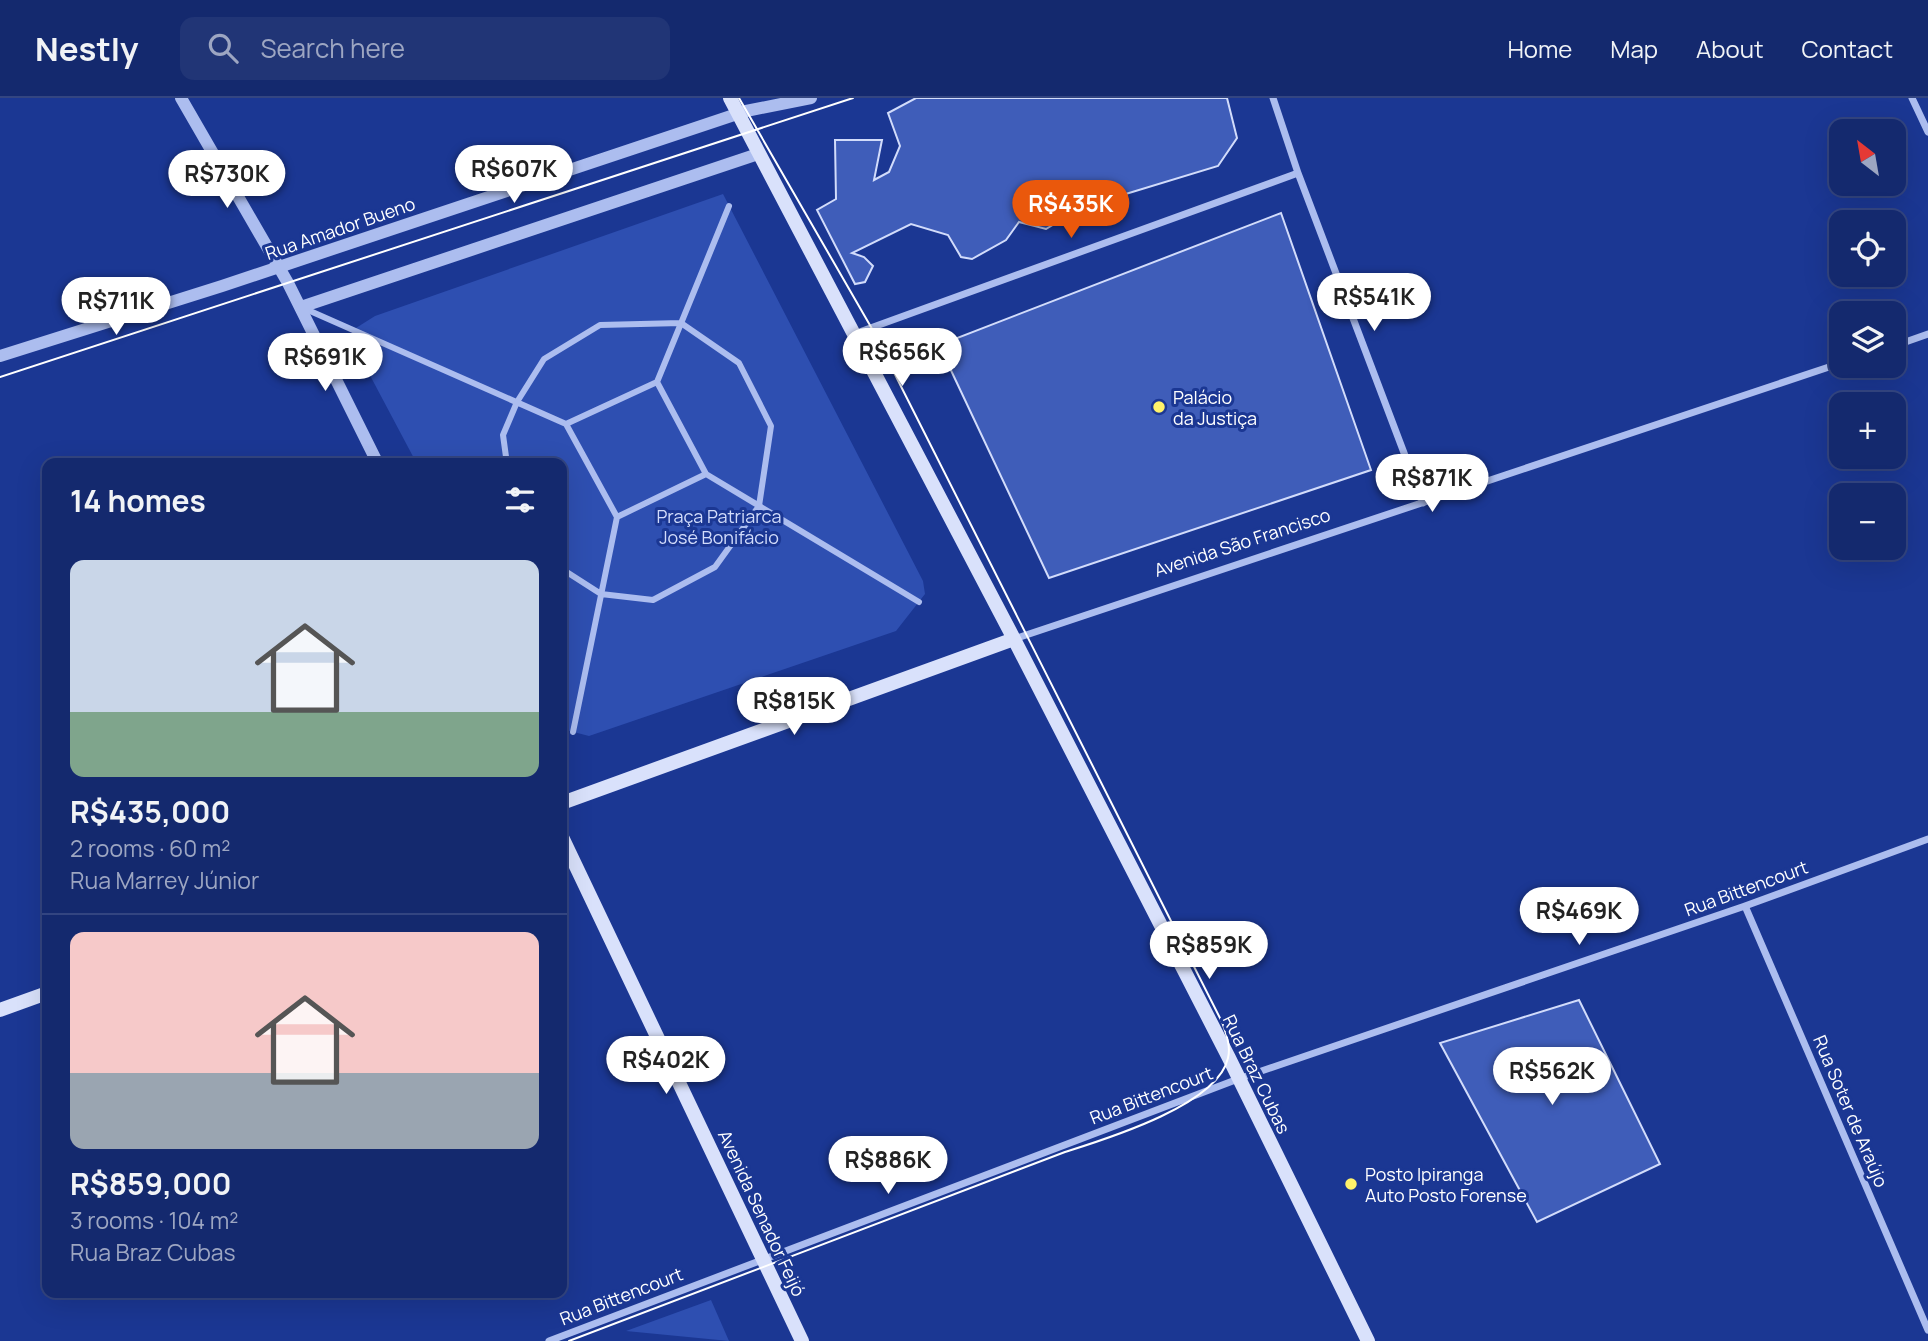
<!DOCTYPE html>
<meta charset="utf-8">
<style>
body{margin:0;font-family:Manrope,sans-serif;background:#213576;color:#f1f3f6;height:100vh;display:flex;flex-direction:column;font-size:26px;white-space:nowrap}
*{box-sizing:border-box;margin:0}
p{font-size:23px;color:#9da6c2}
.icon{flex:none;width:38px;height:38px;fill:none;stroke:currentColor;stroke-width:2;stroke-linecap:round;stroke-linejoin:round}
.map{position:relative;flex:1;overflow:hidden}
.panel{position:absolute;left:42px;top:360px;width:525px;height:840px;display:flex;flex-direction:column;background:#14296e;border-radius:14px;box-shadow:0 7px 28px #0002,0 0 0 2px #334581}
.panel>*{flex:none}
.needle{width:46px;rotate:329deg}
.tools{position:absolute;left:1829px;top:21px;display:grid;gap:14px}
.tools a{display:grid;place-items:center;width:77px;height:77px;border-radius:14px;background:#14296e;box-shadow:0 7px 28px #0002,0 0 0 2px #334581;font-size:35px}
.price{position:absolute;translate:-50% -60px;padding:0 16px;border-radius:24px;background:#fff;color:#222;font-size:23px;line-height:46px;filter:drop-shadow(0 2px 4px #0008)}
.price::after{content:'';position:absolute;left:50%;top:42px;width:21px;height:16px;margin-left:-10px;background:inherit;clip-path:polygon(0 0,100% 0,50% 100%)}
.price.selected{background:#ea580c;color:#fff}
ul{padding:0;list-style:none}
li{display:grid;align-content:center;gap:14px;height:371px;padding:0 28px}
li+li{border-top:2px solid #334581}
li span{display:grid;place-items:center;height:217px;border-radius:14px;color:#555}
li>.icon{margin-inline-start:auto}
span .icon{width:126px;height:126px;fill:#fffc;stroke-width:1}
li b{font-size:30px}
h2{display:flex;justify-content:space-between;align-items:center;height:84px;padding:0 28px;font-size:30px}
header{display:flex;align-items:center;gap:42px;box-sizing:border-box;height:98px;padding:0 35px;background:#14296e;border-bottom:2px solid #334581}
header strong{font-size:33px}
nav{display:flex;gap:38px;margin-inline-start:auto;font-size:24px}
.search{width:490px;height:63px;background:#213576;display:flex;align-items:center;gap:18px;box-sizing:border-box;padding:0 24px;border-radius:14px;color:#9da6c2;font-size:26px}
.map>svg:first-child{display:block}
</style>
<header>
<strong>Nestly</strong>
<div class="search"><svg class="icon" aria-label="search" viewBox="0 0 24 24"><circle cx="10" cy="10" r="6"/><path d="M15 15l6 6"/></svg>Search here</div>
<nav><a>Home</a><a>Map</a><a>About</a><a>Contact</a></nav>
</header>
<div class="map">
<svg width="1928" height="1243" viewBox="0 0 1928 1243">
<rect width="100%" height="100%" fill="#1b3793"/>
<path fill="#2e4fb1" d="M723 96 923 483 925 496 896 533 589 638 562 631V366H417L356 251V230L375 218Z
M711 1202 729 1243 626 1233Z"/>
<path fill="#3f5db9" stroke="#d2dcfb" stroke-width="2" d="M916 0H1227L1237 40 1218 68 1083 109 1046 131 1019 124 1006 142 972 161 961 159 948 137 911 126 852 155 864 159 873 168 865 184 855 186 817 112 836 101 835 42H882L874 82 889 74 900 48 888 15Z
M1281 115 1371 372 1049 480 939 247Z
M1579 902 1660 1066 1537 1124 1440 945Z"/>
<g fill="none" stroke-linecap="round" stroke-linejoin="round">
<path stroke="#acbdef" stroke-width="6" d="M301 209 566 326 617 419 706 376 657 284 566 326
M657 284 729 108
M507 366 503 337 517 304 544 261 600 227 681 225 739 265 771 328 759 408 715 469 653 502 601 496 562 471
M706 376 919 504
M573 634 617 419"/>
<path stroke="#acbdef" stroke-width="7" d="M1273 0 1298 75 1423 405
M1912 0 1928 34
M854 236 1298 75
M1894 248 1928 236
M1014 541 1841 265
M1745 808 1928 1232
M549 1243 1238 981 1745 808 1928 741"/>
<path stroke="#acbdef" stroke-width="12" d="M181 0 288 185 378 366
M301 209 758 56
M0 258 222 188 746 13 811 0"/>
<path stroke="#d9e1fb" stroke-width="14" d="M730 0 1014 541 1229 960 1368 1243
M562 705 1014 541
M562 739 802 1243
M0 912 47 895"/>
<path stroke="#fff" stroke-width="2" d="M0 279 853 0
M569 1243 1065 1054C1106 1041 1218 1007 1228 960 1231 948 1226 935 1222 924L871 229 739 0"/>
</g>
<g fill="#fff26a" stroke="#1b3793" stroke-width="2.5">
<circle cx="1159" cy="309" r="7"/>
<circle cx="1351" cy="1086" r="7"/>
</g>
<g text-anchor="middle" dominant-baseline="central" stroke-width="6" stroke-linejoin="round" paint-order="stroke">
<g font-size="18" fill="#fff" stroke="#1b3793">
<text transform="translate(340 130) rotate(-19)">Rua Amador Bueno</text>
<text transform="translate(1242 444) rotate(-18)">Avenida São Francisco</text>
<text transform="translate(1746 790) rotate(-20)">Rua Bittencourt</text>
<text transform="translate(1257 976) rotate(64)">Rua Braz Cubas</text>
<text transform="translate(1151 997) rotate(-21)">Rua Bittencourt</text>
<text transform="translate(1851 1013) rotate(67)">Rua Soter de Araújo</text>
<text transform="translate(762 1115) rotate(65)">Avenida Senador Feijó</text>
<text transform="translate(621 1198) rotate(-21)">Rua Bittencourt</text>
</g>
<g font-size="18" fill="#fff" stroke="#1b3793" text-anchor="start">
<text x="1173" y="299">Palácio<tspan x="1173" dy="21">da Justiça</tspan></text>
<text x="1365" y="1076">Posto Ipiranga<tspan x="1365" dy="21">Auto Posto Forense</tspan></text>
</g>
<g font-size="18" fill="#d2dcfb" stroke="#1b3793">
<text x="719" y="418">Praça Patriarca<tspan x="719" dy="21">José Bonifácio</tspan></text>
</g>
</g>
</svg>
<div class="tools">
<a><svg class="needle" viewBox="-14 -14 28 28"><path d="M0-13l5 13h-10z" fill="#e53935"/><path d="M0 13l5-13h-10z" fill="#9da6c2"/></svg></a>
<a><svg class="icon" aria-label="locate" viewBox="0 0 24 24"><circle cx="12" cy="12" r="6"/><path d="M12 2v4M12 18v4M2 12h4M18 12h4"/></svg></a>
<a><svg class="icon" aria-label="layers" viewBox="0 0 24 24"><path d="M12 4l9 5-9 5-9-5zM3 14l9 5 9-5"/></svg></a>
<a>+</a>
<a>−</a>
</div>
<b class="price" style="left:514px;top:107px">R$607K</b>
<b class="price" style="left:227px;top:112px">R$730K</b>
<b class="price selected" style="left:1071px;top:142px">R$435K</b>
<b class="price" style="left:1374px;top:235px">R$541K</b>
<b class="price" style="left:116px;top:239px">R$711K</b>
<b class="price" style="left:902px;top:290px">R$656K</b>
<b class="price" style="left:325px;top:295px">R$691K</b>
<b class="price" style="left:1432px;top:416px">R$871K</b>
<b class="price" style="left:794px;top:639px">R$815K</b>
<b class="price" style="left:1579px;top:849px">R$469K</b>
<b class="price" style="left:1209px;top:883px">R$859K</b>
<b class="price" style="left:666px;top:998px">R$402K</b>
<b class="price" style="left:1552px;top:1009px">R$562K</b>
<b class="price" style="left:888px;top:1098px">R$886K</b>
<section class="panel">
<h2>14 homes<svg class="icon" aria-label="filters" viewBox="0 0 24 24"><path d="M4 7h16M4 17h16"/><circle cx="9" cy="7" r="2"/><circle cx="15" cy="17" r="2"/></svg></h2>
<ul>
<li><span style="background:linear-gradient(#c9d6e8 70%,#7fa58c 0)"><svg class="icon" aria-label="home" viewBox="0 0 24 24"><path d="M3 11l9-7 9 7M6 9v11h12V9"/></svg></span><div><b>R$435,000</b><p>2 rooms · 60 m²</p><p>Rua Marrey Júnior</p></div></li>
<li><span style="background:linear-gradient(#f6c9c9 65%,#9aa5b1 0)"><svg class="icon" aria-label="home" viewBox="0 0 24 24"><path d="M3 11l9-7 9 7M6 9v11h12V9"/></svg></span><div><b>R$859,000</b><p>3 rooms · 104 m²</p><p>Rua Braz Cubas</p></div></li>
</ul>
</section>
</div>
